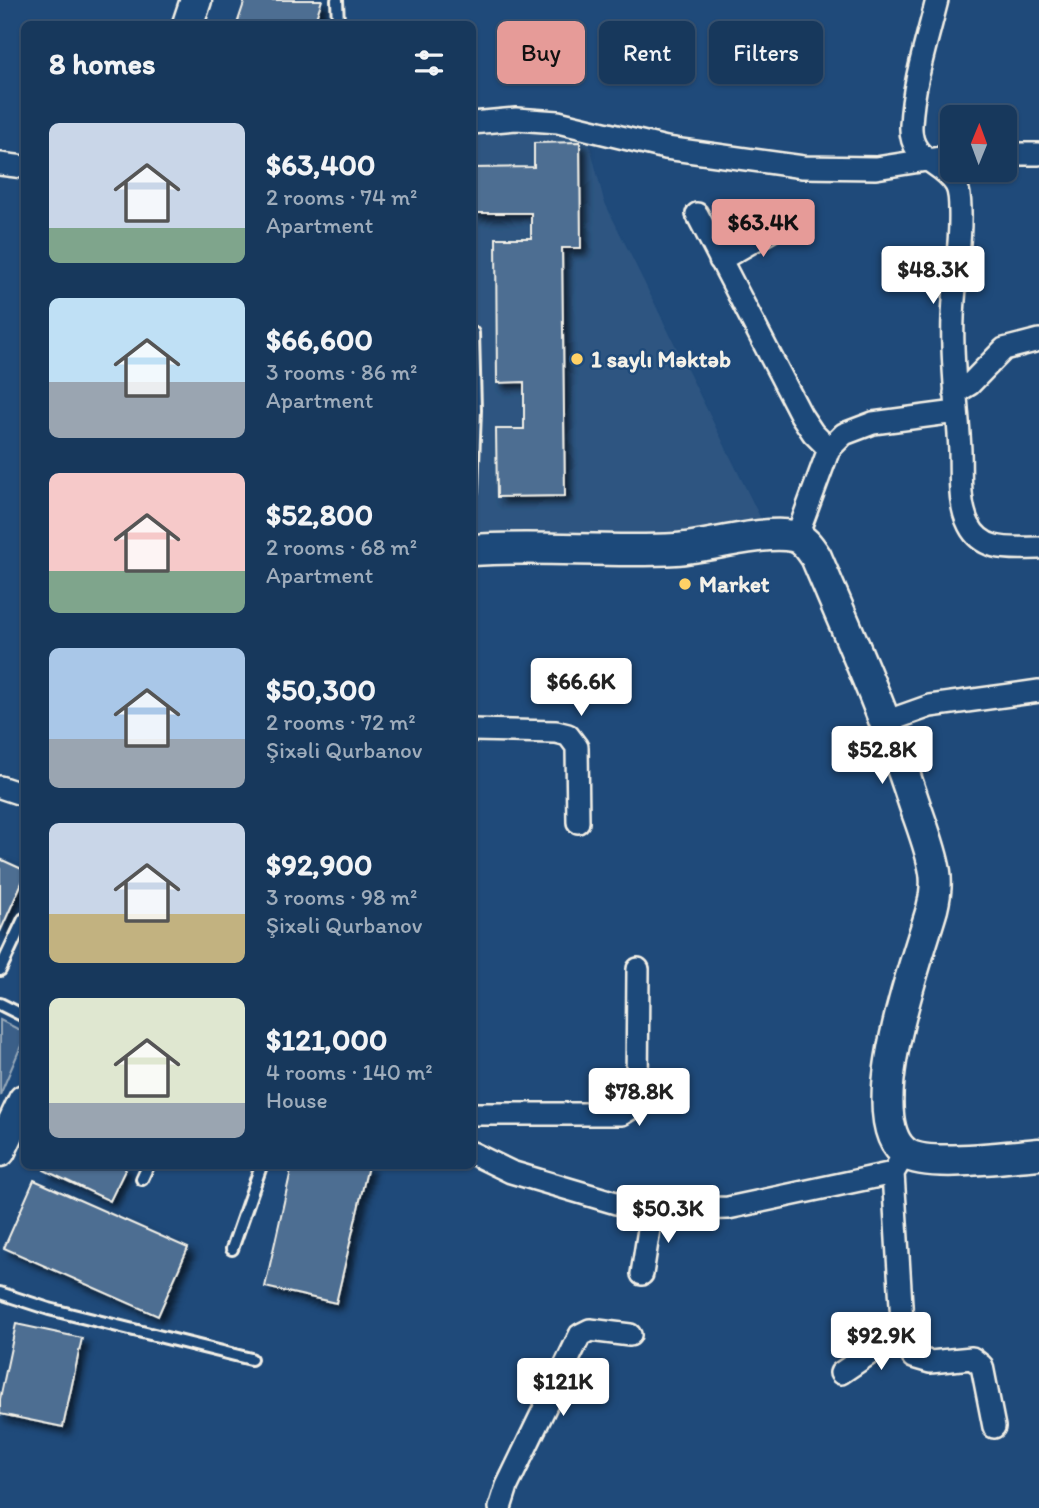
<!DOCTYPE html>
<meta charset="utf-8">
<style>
body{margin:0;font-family:Itim,sans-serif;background:#244365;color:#f1f3f6;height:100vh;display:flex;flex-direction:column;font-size:26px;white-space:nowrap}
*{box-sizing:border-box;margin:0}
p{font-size:23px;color:#9eacbb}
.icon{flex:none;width:38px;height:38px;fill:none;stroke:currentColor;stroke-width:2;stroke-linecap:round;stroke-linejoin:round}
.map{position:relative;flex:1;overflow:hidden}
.sheet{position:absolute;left:21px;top:21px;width:455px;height:1148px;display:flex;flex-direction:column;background:#17385c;border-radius:10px;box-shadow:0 2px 5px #0004,0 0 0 2px #365272}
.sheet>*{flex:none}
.top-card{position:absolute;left:497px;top:21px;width:436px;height:63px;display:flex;gap:14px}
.needle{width:46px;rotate:1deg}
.buttons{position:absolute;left:940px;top:105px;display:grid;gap:14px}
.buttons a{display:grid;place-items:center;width:77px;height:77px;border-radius:10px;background:#17385c;box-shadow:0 2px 5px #0004,0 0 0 2px #365272;font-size:35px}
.price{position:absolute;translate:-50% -60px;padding:0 16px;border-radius:7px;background:#fff;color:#222;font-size:23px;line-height:46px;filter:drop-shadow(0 2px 4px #0008)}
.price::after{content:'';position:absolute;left:50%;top:42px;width:21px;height:16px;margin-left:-10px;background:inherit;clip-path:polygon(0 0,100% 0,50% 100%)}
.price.on{background:#e69b98;color:#111}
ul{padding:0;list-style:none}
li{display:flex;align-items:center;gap:21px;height:175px;padding:0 28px}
li span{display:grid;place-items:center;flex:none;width:196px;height:140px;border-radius:10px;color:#555}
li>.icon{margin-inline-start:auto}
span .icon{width:84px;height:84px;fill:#fffc;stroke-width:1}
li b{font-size:30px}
h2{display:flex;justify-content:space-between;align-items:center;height:84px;padding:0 28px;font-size:30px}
.pill{padding:0 24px;border-radius:10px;background:#17385c;box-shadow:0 2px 5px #0004,0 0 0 2px #365272;font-size:24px;line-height:63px}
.pill.on{background:#e69b98;color:#111}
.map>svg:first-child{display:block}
</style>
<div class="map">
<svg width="1039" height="1508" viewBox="0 0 1039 1508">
<defs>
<filter id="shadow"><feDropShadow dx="6" dy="6" stdDeviation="3.5" flood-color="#0009"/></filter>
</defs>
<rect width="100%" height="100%" fill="#1f4a7a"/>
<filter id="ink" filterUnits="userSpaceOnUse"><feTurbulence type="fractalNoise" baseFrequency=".0143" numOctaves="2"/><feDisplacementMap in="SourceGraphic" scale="14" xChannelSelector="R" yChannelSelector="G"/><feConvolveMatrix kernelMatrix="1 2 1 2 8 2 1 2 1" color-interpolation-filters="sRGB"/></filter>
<g filter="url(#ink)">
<path fill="#2d5581" d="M534 131 588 138 604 201 760 517 725 530 659 535 473 536 472 138 496 133Z"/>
<path fill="#3a5f88" stroke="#97a8b8" stroke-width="2" d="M0 1020 24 1032V1039L0 1095Z"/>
<path fill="#4d6e92" stroke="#f4f1e8" stroke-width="2" filter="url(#shadow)" d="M245 0H322L314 24H237Z
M580 142 581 248H562L565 496 497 497 496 429H524V382L497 383 496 238H531V213H472V168L534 167V143Z
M0 859 24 870V878L0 932Z
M46 1166H127L110 1201 44 1170Z
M292 1166H368L336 1303 265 1287Z
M34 1180 188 1248 158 1316 4 1248Z
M16 1324 82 1338 63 1427 0 1414V1399Z"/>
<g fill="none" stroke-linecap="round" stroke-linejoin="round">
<defs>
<path id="lane" d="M337 0 338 24
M472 491 475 410 473 333
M0 970 24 919
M0 1004 24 1016
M142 1179 148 1166
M232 1249 261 1166
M0 1293 49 1309 251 1359"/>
<path id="street" d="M937 0C927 41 913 83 911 125 909 162 943 161 956 185 960 192 960 204 960 212 961 247 954 283 953 318 951 363 958 407 960 451 961 474 958 504 969 525 983 553 1012 548 1039 548
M472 123 516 119 558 122 666 148 803 167 876 168 952 156
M1004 154H1039
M0 164 24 167
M697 214 801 415 813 433 829 449
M720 260 785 223
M955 393 970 384 1004 349 1039 340
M797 536 829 449 844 434 873 423 956 412
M885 722 930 706 1039 691
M472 730 556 732 568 735 577 747 578 822
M0 787 24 795
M472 1114H622L633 1107 637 1091 638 969
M472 1153 511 1172 616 1203 652 1210 728 1208 893 1173 905 1153
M893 1173 903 1338 913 1357 930 1362 972 1358 982 1366 994 1427
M642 1274 652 1210
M841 1373 872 1352 903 1338
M500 1508 507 1486 580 1335 590 1330 630 1335"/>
<path id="secondary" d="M188 24 196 0
M472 550C540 545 608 553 676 549 710 547 763 530 793 536 804 538 810 548 816 557 850 637 886 717 913 800 921 824 931 848 935 872 937 885 935 897 932 909 919 955 856 1122 907 1154 929 1168 1011 1156 1039 1154
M0 1151 24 1100"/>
</defs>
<use href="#lane" stroke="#f4f1e8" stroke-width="16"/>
<use href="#street" stroke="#f4f1e8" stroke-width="26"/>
<use href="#secondary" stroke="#f4f1e8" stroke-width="35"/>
<use href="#lane" stroke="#1f4a7a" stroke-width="10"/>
<use href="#street" stroke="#1f4a7a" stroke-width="21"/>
<use href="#secondary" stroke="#1f4a7a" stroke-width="30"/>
</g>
</g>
<g fill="#ffd166" stroke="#1f4a7a" stroke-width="2.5">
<circle cx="577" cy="359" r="7"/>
<circle cx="685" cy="584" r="7"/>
</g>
<g text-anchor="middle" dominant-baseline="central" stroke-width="5" stroke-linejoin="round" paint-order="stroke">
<g font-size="23" font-weight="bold" fill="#f4f1e8" stroke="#1f4a7a" text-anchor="start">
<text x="591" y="359">1 saylı Məktəb</text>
<text x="699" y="584">Market</text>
</g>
</g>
</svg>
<div class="buttons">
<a><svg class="needle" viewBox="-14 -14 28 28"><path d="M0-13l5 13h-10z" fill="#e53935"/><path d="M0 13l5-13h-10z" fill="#9eacbb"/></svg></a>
</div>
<b class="price on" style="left:763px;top:259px">$63.4K</b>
<b class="price" style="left:933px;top:306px">$48.3K</b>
<b class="price" style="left:581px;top:718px">$66.6K</b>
<b class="price" style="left:882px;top:786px">$52.8K</b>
<b class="price" style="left:639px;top:1128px">$78.8K</b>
<b class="price" style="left:668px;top:1245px">$50.3K</b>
<b class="price" style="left:881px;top:1372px">$92.9K</b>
<b class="price" style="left:563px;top:1418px">$121K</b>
<div class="top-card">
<a class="pill on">Buy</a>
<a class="pill">Rent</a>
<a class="pill">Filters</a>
</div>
<section class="sheet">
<h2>8 homes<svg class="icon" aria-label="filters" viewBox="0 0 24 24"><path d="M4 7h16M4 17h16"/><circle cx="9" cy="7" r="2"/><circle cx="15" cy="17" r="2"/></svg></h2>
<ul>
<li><span style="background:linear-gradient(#c9d6e8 75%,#7fa58c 0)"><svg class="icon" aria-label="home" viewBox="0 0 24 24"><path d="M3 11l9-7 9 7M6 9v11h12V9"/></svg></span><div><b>$63,400</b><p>2 rooms · 74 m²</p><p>Apartment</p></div></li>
<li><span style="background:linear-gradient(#bfe0f5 60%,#9aa5b1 0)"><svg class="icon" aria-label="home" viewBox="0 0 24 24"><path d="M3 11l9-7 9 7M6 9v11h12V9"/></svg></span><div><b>$66,600</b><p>3 rooms · 86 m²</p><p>Apartment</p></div></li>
<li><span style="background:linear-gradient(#f6c9c9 70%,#7fa58c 0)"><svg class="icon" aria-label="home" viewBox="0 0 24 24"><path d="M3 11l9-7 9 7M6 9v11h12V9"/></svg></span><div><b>$52,800</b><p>2 rooms · 68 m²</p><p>Apartment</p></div></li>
<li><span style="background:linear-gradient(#a9c7e8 65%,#9aa5b1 0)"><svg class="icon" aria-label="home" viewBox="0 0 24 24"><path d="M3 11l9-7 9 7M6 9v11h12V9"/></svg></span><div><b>$50,300</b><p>2 rooms · 72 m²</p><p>Şixəli Qurbanov</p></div></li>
<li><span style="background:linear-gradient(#c9d6e8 65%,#c2b280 0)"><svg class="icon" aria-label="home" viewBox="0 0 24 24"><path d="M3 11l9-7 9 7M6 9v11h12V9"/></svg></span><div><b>$92,900</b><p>3 rooms · 98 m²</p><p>Şixəli Qurbanov</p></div></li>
<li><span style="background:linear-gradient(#dfe7d0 75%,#9aa5b1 0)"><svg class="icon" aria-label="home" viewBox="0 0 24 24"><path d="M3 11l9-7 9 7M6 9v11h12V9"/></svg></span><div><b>$121,000</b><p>4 rooms · 140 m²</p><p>House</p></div></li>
</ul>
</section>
</div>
